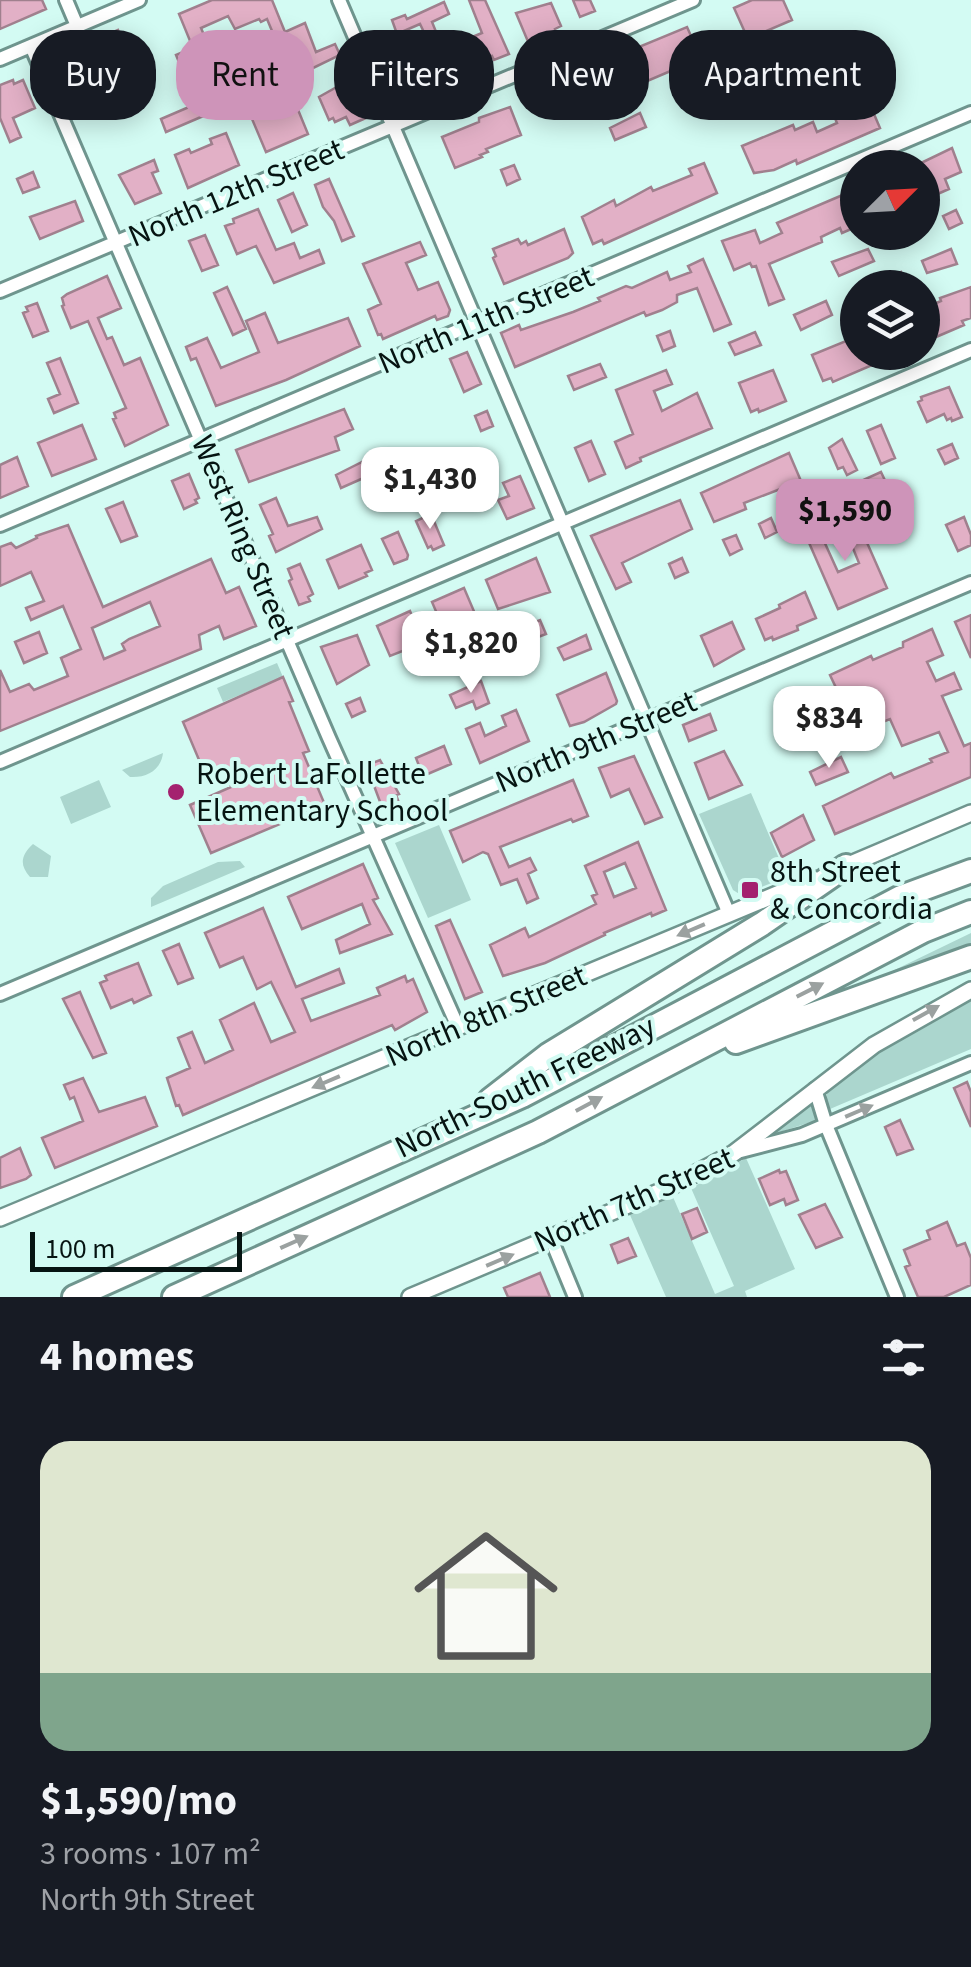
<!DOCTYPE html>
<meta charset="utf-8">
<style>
body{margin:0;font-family:"Source Sans 3",sans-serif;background:#20242c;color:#f1f3f6;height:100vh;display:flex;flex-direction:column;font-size:38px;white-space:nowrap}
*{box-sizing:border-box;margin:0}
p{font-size:32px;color:#9ea1a6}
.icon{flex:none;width:55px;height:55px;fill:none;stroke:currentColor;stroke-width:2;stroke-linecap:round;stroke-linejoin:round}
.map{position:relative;height:1297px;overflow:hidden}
.drawer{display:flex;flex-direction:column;background:#171b24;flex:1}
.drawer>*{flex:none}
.hud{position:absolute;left:30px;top:30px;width:912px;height:90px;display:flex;gap:20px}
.needle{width:65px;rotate:66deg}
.controls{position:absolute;left:840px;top:150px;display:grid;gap:20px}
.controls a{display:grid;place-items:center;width:100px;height:100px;border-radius:50%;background:#171b24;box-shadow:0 5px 25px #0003;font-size:50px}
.scale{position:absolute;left:30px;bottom:25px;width:212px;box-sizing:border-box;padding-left:10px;border:5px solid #061412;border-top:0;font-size:28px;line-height:35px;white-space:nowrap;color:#061412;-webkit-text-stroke:8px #d3fbf3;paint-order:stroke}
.price{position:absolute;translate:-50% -85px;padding:0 22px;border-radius:20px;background:#fff;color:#222;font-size:32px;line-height:65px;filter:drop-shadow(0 2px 5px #0008)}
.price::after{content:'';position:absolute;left:50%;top:60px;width:30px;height:22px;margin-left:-15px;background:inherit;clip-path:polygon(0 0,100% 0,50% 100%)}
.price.active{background:#ce94b9;color:#111}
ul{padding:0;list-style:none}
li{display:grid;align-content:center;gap:20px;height:530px;padding:0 40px}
li span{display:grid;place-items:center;height:310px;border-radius:30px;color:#555}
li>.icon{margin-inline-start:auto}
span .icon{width:180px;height:180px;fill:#fffc;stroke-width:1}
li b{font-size:42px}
h2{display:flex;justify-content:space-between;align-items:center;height:120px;padding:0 40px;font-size:42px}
.tag{padding:0 35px;border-radius:40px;background:#171b24;box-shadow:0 5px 25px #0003;font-size:35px;line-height:90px}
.tag.active{background:#ce94b9;color:#111}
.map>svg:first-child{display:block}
</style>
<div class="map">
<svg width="971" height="1297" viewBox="0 0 971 1297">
<rect width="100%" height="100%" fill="#d3fbf3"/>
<path fill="#abd6ce" d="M277 663 283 677 223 702 217 688Z
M163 753C161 770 147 778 130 777L122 770Z
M99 780 111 807 71 824 60 797Z
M751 793 787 877 741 895 733 890 699 814Z
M439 825 471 900 428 918 395 843Z
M33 844 51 856 48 877H30C19 865 21 855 33 844Z
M218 862 240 861 245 867 151 907V898L163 886Z
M971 933V951L878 978Z
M971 1000V1049L830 1109 825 1104 828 1089 870 1058Z
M812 1104 817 1120 774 1134 810 1105Z
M746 1158 795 1269 745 1291 747 1297H666L630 1215 673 1197 715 1294 734 1286 691 1188Z"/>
<path fill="#e2b0c6" stroke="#a0808e" stroke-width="2.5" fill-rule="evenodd" d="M0 0H42L46 9 0 29Z
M212 0H272L285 32 305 23 316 52 335 44 340 55 311 69 299 42 280 50 267 19 261 22 259 19 235 29 228 16 201 28 216 64 198 72 215 111 166 132 161 119 196 104 176 55 193 48 179 14Z
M469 0H485L509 54 494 60 492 56 439 80 425 47 430 45 420 24 397 34 392 20 405 15 407 19 444 2 449 14 432 22 443 49 482 33Z
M573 0H590L595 11 580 17Z
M752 0H783L792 20 748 39 734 8Z
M551 3 561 26 555 29 557 33 529 44 516 13Z
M687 27 701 58 612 96 613 100 599 106 597 100 579 108 577 106 558 111 547 85Z
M118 30 142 91 127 97 124 91 85 107 60 56Z
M281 68 285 80 274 84 283 105 294 100 308 134 266 152 244 100 239 103 233 89Z
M351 79 368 117 350 125 346 117 335 122 333 118 329 120 319 97Z
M13 80 14 84 23 80 35 108 13 118 21 137 10 142 0 118V85Z
M777 88 782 100 755 111 750 99Z
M865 93 880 128 797 164 796 160 774 170 754 173 742 146 793 125 795 130 813 122 817 132 837 123 832 111Z
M510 107 521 135 486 149 488 152 480 155 482 157 455 168 442 137 479 122V118Z
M640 113 646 127 615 140 610 128Z
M226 133 239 165 188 188 175 155 189 149 191 153 212 144 210 139Z
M952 148 961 172 945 179 949 189 933 196 921 163Z
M154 160 158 171 152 173 161 193 135 204 119 175Z
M704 163 717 193 604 244 602 240 593 244 582 217 614 200 616 206 651 187 653 191 692 175 689 169Z
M514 165 520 179 507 185 501 170Z
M33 172 39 187 23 193 17 179Z
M329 179 354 236 342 241 334 221 323 207 315 185Z
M293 193 307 225 292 232 278 200Z
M845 194 858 226 842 233 840 228 821 237 822 242 769 264 784 299 769 305 756 266 752 267 750 263 734 270 722 241 755 230 760 243 782 233 777 223Z
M75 201 83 221 40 239 30 217Z
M258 209 276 250 294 243 300 258 319 250 324 263 274 283 256 246 237 254 225 226 234 223 233 219Z
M956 210 962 223 949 229 943 216Z
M564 229 573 253 568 258 504 284 493 258 496 256 493 249 518 239 521 244 526 241 528 245Z
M205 235 218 265 202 271 189 241Z
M420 242 426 255 406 263 418 290 438 282 450 310 448 316 437 320 435 316 383 339 381 334 378 335 368 310 381 304 363 264Z
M868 249 874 261 839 276 832 262Z
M951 249 957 264 927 273 922 261Z
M703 259 731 324 714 331 697 288 677 295V302L662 310 646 316 644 312 515 367 501 333 519 325 521 330 573 312 600 301 598 298 626 286 632 288 667 272 670 280 691 272 688 266Z
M901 272 908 288H892L888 279Z
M107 276 121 308 98 318 107 339 112 337 124 365 140 358 168 425 125 446 113 419 116 418 114 413 126 408 88 321 71 328 62 306 64 305 62 298 67 294Z
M227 287 246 329 233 335 214 293Z
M971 287V318L962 321 964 325 922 343V309L941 301 940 298Z
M826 301 832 315 801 330 794 315Z
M37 303 48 331 33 337 23 313 28 311 26 307Z
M265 313 278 343 348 318 360 346 286 380 216 406 196 358 191 360 186 347 207 338 221 368 259 352 246 321Z
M670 331 675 346 663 351 657 336Z
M755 332 761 345 735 355 729 343Z
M858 336V352L900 353 833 382 831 378 823 381 812 355Z
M467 352 481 384 464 392 450 359Z
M60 358 78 403 54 413 48 399 60 394 47 363Z
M600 364 606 377 574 390 568 376Z
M666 370 672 384 654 391 662 411 697 393 712 428 640 458 641 461 626 468 615 442 633 434 616 390Z
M773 370 786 401 759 412 758 409 751 412 739 383Z
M949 387 962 417 952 421 951 418 947 420 944 414 927 422 918 402 922 400 921 397Z
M344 409 353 429 335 437 339 450 249 482 236 450Z
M487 411 493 426 481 431 475 416Z
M82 425 96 459 52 476 38 443Z
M881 425 895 458 881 464 867 431Z
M842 439 857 470 847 475 843 467 838 469 829 448Z
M591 441 605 474 589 481 575 448Z
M952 444 958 458 945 464 938 450Z
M789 453 801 481 744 503 746 509 714 522 701 493Z
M17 457 28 486 0 498V465Z
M362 462 368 476 341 488 336 475Z
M881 472 889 489 871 497 863 480Z
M189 474 199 498 195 500 197 503 184 509 172 481Z
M415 476 422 493 411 498 402 482Z
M520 476 534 508 507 519 498 500 509 496 503 483Z
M276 498 288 526 317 517 322 529 276 552 269 536 273 534 260 505Z
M680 500 692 529 622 563 631 582 616 589 591 536Z
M123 502 137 536 121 542 106 509Z
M809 508 838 572 859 563 844 526 857 520 887 588 838 609 796 513Z
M431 514 444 545 433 550 431 546 428 548 416 521Z
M964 517 971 535V545L958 551 946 525Z
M771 518 777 532 765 538 759 524Z
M68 525 103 607 211 559 226 593 239 587 256 626 224 639 219 626 199 635 201 649 0 731V670L10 692 29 684 34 690 68 676 61 658 81 649 63 606 31 620 26 608 44 601 31 572 0 586V547L11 543 16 548 37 538 36 536ZM150 602 160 626 129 639 122 644 125 650 104 659 92 628Z
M398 532 408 555 407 559 394 564 382 539Z
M736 535 742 549 730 555 723 540Z
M361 545 372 570 365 573 367 576 339 588 327 560Z
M536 558 550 592 498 609 486 580Z
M682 558 688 572 675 578 669 564Z
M300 564 313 594 308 597 310 601 299 605 289 581 292 579 288 569Z
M464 588 476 616 444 630 432 602Z
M805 592 816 618 797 626 798 630 773 640 772 637 765 640 756 619 780 608 779 605Z
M410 611 423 643 390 656 377 626Z
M971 615V658L955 622Z
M540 620 546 634 515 646 509 632Z
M732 622 744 649 714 666 701 636Z
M932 629 943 655 927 662 936 681 954 673 961 689 942 696 964 746 971 743V777L835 834 823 806 891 773 894 778 932 762 930 759 948 752 939 732 902 746 890 719 857 732 830 675 871 656 873 660 903 647V642Z
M39 632 47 653 24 663 15 642Z
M357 635 369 665 337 684 321 647Z
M586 635 591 649 564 660 558 648Z
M606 673 617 701 616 704 584 722 570 726 557 695Z
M283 677 293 701 289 702 309 751 303 753 325 805 211 853 190 805 231 787 224 766 205 774 183 722Z
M481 681 489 703 476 709 473 701 456 708 450 695Z
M360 698 365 711 352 717 346 704Z
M516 710 529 741 480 763 466 729 480 723 485 736 506 726 502 716Z
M710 714 716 730 689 741 683 725Z
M444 746 451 764 423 776 416 758Z
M724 751 742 785 709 799 695 763Z
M634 756 662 817 645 824 629 789 611 797 599 768Z
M841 757 848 772 816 785 810 772Z
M380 760 399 794 396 795 398 800 382 807 373 783 368 781 365 766Z
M573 780 588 816 573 822 571 819 500 847 509 867 530 858 536 870 528 874 538 898 527 903 517 879 501 885 488 854 483 852 463 862 450 831Z
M803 815 814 840 782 857 771 833Z
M638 842 666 910 652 916 651 913 604 933 605 935 545 963 503 976 490 945 525 928 529 937 596 904 592 896 597 894 585 866ZM625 863 636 888 614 897 604 872Z
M363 864 378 898 373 900 392 934 340 953 336 940 370 924 362 904 302 929 288 897Z
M263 908 296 987 339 969 344 983 302 999 311 1021 380 995 377 988 405 976 407 982 413 979 427 1012 395 1030 392 1025 183 1115 179 1105 176 1106 167 1078 190 1068 178 1038 192 1032 205 1063 233 1050 220 1020 254 1003 271 1042 295 1032 271 982 257 989 243 957 220 967 205 933Z
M450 920 482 992 465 999 436 926Z
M179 944 193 978 178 984 163 951Z
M138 963 151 995 134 1003 132 999 111 1008 100 983 107 980 105 976Z
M80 992 106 1053 93 1058 63 999Z
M83 1078 99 1112 145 1097 157 1126 55 1168 42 1138 83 1121 74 1097 70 1099 64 1085Z
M967 1082 971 1092V1127L954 1088Z
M900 1120 913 1149 897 1155 885 1127Z
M20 1148 31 1175 26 1179 0 1188V1158Z
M779 1170 780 1173 786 1171 798 1200 786 1205 784 1199 770 1205 759 1179Z
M825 1204 842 1237 816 1248 799 1215Z
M697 1208 707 1232 692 1239 682 1214Z
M947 1222 957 1246 965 1243 971 1258V1285L944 1297H918L905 1267 910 1265 904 1250 930 1239 927 1231Z
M628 1238 636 1256 618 1263 611 1245Z
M540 1273 550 1297H508L504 1288Z"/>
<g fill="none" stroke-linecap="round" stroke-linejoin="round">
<defs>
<path id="minor" d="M66 0 77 26
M339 0 729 914
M31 46 329 738 458 1027
M0 59 139 0
M0 291 693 0
M0 525 971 113
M0 762 971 350
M0 994 971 583
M815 1089 826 1125 897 1297
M737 1152 802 1135 971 1063
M551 1239 575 1297"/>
<path id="tertiary" d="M839 869 971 813
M0 1218 813 879
M410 1297 666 1189 734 1153 874 1045 971 990"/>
<path id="motorway" d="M736 1042 971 957
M490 1100 548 1055 762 924 846 866
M74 1297 522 1096 901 897 971 871
M174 1297 538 1132 923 931 971 912"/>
</defs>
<use href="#minor" stroke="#6f958e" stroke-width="18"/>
<use href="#tertiary" stroke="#6f958e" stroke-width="20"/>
<use href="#motorway" stroke="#6f958e" stroke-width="28"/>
<use href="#minor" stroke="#fff" stroke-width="12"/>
<use href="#tertiary" stroke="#fff" stroke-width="15"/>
<use href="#motorway" stroke="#fff" stroke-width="22"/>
</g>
<defs><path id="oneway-solid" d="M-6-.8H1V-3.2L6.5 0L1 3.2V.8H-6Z" transform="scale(2.5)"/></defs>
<g fill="#9ba1a0">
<use href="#oneway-solid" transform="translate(691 930) rotate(157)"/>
<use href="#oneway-solid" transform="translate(810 990) rotate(-27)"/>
<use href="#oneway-solid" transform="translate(926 1013) rotate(-29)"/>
<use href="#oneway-solid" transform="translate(326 1082) rotate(157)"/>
<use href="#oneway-solid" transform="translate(589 1104) rotate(-28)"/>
<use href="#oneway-solid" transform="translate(859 1111) rotate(-23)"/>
<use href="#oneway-solid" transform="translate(294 1242) rotate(-24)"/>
<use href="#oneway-solid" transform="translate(500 1260) rotate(-23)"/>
</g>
<g fill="#a4216f" stroke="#d3fbf3" stroke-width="4">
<circle cx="176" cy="792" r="10"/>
<rect x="740" y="880" width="20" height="20" rx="5"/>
</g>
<g text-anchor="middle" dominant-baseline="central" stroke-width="8" stroke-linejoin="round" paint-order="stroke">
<g font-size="32" fill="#061412" stroke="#d3fbf3">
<text transform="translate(236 193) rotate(-23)">North 12th Street</text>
<text transform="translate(486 320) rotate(-23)">North 11th Street</text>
<text transform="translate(243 537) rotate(67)">West Ring Street</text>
<text transform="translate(596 742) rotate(-23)">North 9th Street</text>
<text transform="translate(486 1016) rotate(-23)">North 8th Street</text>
<text transform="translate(525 1087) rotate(-26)">North-South Freeway</text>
<text transform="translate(634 1200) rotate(-24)">North 7th Street</text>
</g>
<g font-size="32" fill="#061412" stroke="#d3fbf3" text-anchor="start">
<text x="196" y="774">Robert LaFollette<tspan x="196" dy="37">Elementary School</tspan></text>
<text x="770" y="872">8th Street<tspan x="770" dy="37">&amp; Concordia</tspan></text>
</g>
</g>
</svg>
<div class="controls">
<a><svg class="needle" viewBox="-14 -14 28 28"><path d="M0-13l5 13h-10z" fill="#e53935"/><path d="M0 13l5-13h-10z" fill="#9ea1a6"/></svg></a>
<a><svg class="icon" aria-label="layers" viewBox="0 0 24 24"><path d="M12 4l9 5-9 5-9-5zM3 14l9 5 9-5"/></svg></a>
</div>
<div class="scale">100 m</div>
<b class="price" style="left:430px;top:532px">$1,430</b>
<b class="price active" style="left:845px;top:564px">$1,590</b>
<b class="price" style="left:471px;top:696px">$1,820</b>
<b class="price" style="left:829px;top:771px">$834</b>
<div class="hud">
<a class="tag">Buy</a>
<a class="tag active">Rent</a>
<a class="tag">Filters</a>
<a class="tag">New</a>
<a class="tag">Apartment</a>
</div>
</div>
<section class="drawer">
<h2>4 homes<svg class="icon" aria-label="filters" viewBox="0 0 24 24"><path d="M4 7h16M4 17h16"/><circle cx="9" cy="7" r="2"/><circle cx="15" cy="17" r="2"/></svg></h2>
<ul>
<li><span style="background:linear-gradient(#dfe7d0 75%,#7fa58c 0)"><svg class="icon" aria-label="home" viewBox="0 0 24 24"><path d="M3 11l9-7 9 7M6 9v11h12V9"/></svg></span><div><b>$1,590/mo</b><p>3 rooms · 107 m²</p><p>North 9th Street</p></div></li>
</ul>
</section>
